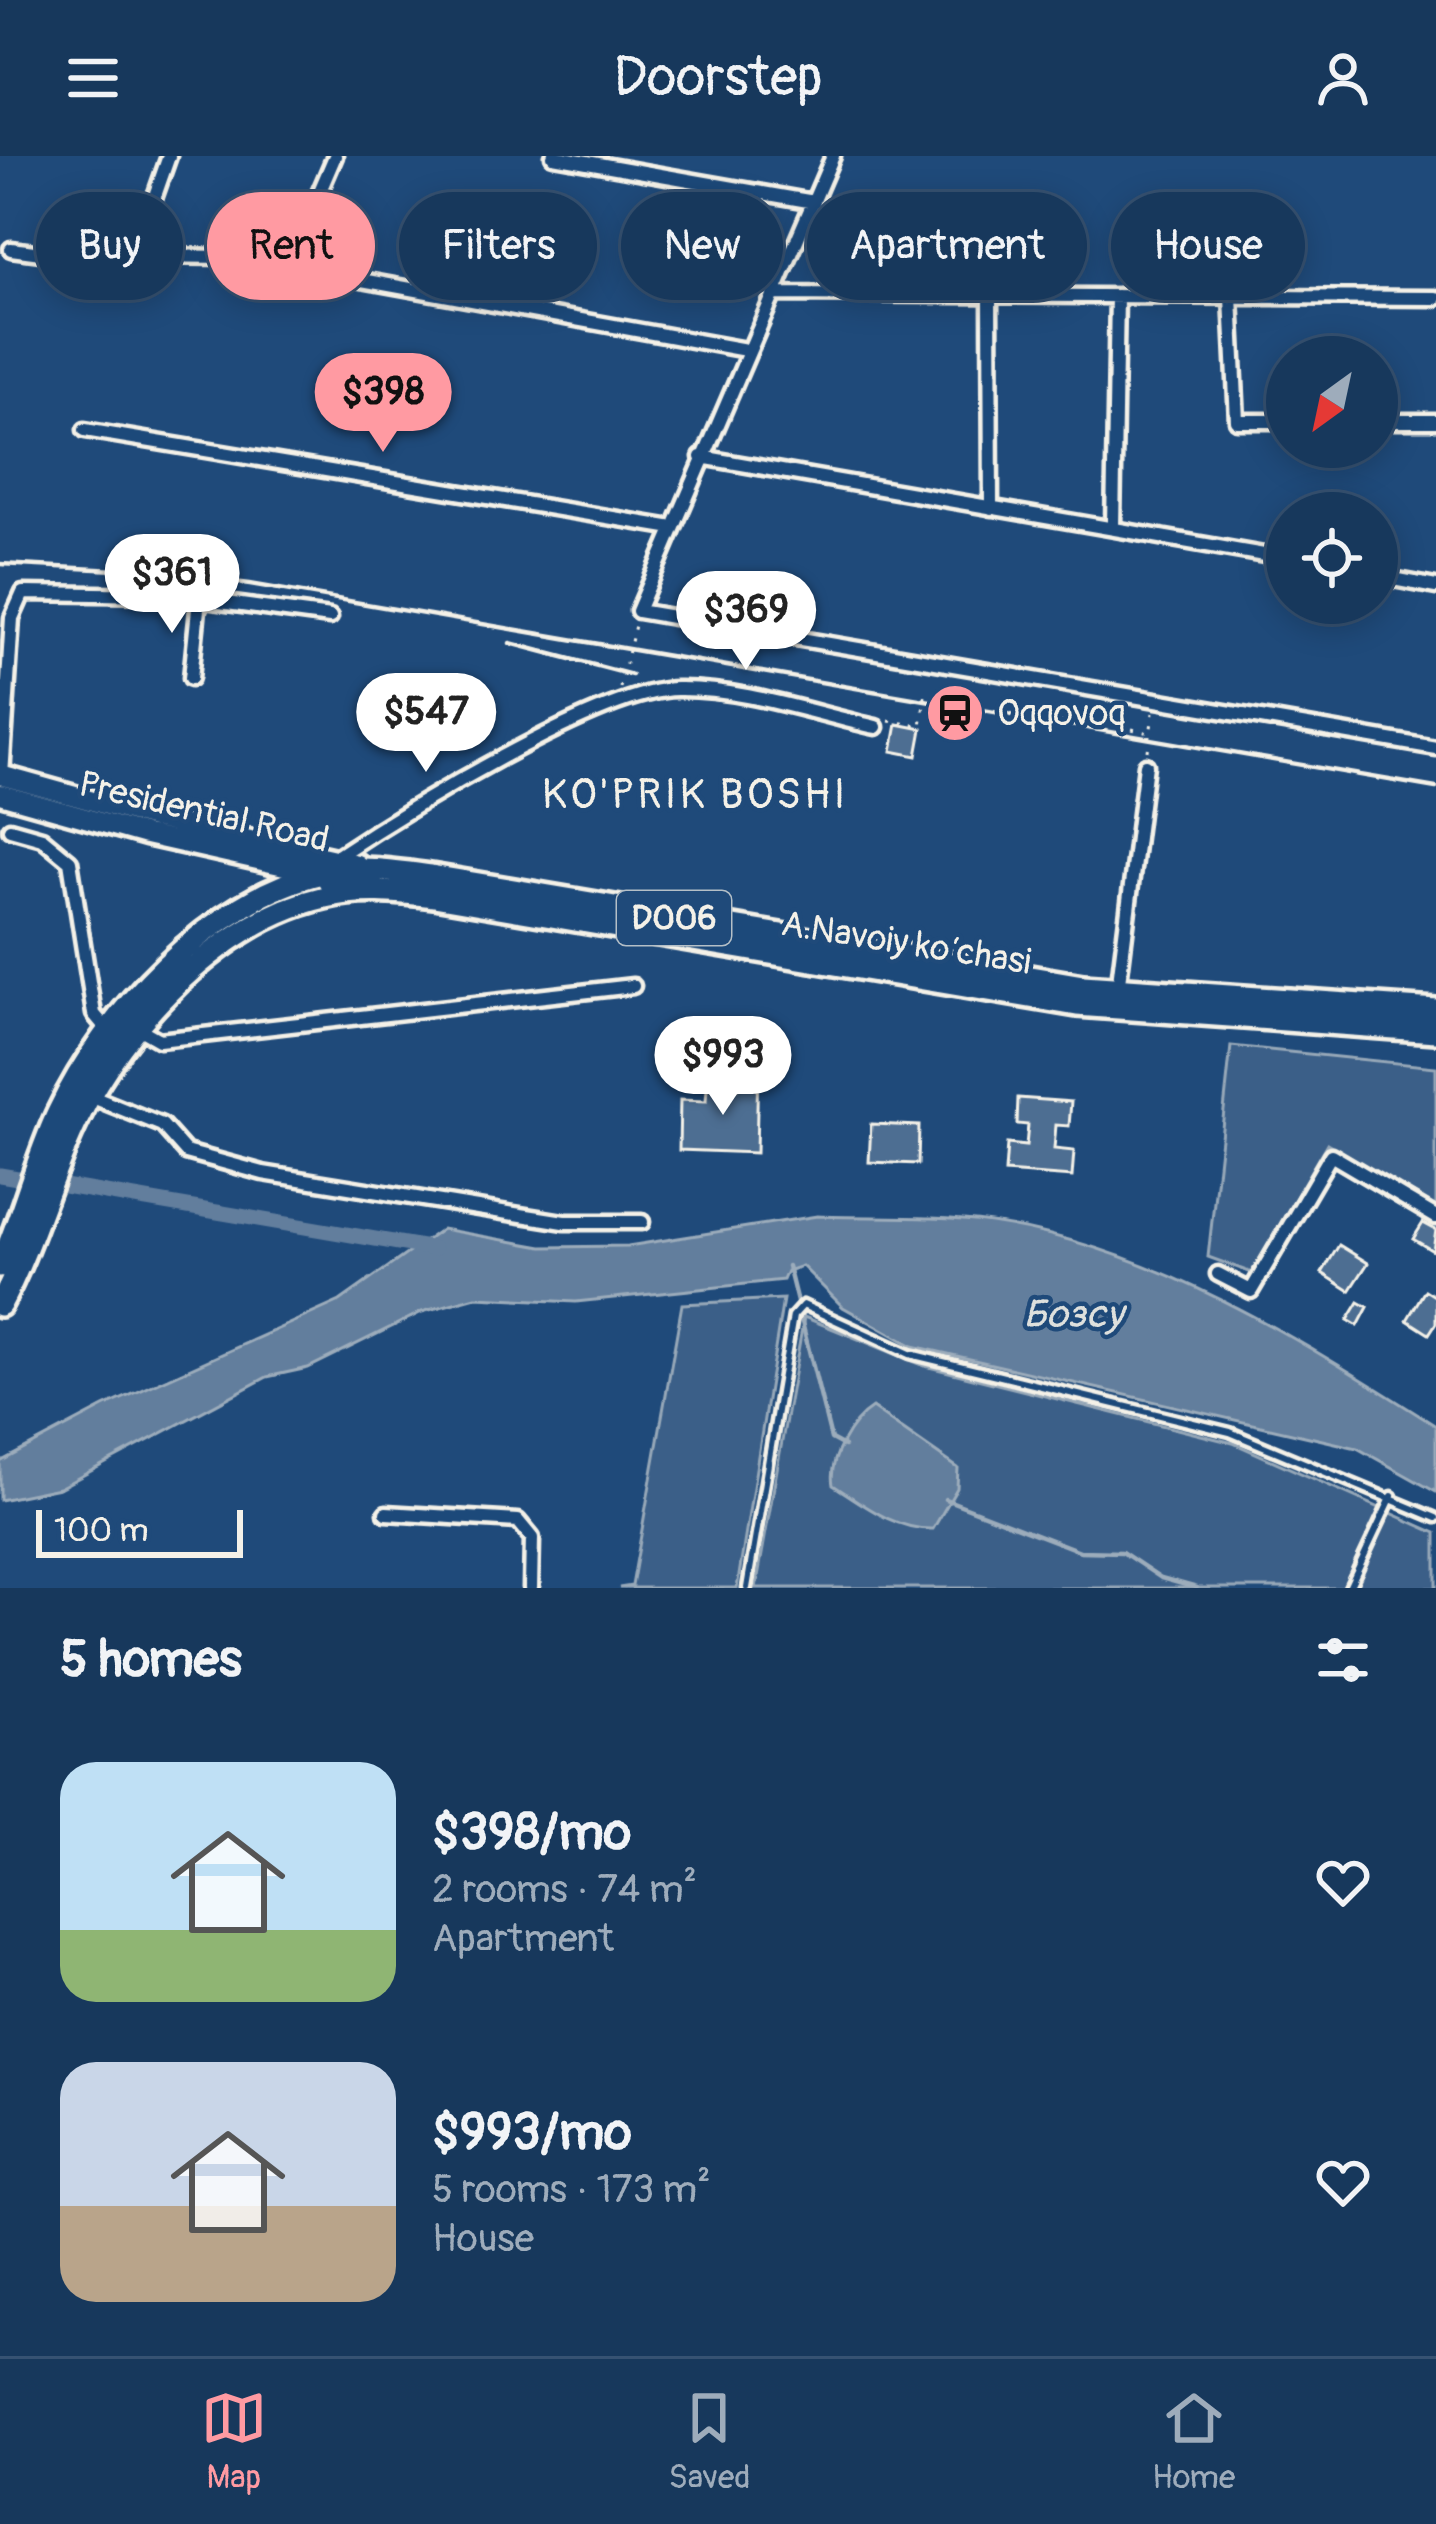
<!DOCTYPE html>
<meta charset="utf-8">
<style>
body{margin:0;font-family:Pangolin,sans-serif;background:#203f62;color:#f1f3f6;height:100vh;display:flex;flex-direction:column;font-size:45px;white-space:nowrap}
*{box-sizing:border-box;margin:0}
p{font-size:39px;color:#9eacbb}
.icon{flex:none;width:66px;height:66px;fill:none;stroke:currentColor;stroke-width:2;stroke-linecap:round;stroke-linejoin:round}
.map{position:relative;height:1432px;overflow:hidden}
.details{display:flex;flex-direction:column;background:#17385c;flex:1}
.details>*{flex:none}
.guide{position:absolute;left:36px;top:36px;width:1365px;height:108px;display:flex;gap:24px}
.needle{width:78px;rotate:213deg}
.tools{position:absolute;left:1266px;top:180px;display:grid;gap:24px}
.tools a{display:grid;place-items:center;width:132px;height:132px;border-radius:50%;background:#17385c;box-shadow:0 6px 30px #0003,0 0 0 3px #365272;font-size:60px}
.scale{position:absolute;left:36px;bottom:30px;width:207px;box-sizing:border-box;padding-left:12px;border:6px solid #f4f1e8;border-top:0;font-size:33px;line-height:42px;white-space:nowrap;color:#f4f1e8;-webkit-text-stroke:9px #1f4a7a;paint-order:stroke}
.price{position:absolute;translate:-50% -102px;padding:0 27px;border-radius:42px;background:#fff;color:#222;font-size:39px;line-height:78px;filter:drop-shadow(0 3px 6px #0008)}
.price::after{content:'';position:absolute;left:50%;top:72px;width:36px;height:27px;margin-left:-18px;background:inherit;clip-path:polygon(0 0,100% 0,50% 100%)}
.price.selected{background:#ff9aa2;color:#111}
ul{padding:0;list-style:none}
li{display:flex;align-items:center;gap:36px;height:300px;padding:0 60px}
li span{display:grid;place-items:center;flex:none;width:336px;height:240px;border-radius:36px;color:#555}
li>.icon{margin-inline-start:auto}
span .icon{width:144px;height:144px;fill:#fffc;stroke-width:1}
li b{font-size:51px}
h2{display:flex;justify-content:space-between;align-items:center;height:144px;padding:0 60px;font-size:51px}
.pill{padding:0 42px;border-radius:54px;background:#17385c;box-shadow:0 6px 30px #0003,0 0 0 3px #365272;font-size:42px;line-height:108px}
.pill.selected{background:#ff9aa2;color:#111}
header{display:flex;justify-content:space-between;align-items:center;height:156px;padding:0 60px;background:#17385c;font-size:54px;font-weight:600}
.tab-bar{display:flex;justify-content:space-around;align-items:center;height:168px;border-top:3px solid #365272;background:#17385c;font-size:33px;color:#9eacbb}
.tab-bar a{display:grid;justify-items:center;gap:6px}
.tab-bar .selected{color:#ff9aa2}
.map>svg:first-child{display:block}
</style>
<header><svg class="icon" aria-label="menu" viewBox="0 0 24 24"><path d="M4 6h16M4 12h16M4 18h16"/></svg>Doorstep<svg class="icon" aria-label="person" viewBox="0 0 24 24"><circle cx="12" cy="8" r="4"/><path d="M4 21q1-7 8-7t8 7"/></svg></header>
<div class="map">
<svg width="1436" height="1432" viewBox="0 0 1436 1432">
<rect width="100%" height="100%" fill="#1f4a7a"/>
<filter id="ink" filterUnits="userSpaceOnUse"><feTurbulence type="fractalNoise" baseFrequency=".00833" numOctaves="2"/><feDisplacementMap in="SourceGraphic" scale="24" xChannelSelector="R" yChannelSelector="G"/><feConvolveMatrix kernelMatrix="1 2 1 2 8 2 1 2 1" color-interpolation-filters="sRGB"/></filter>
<g filter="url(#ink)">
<path fill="#3a5f88" stroke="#97a8b8" stroke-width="3" d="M1231 890 1436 911V1052L1327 987 1252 1117 1208 1101Z
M783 1143 737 1432H619L632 1430 682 1148Z
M804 1161 925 1210 1233 1287 1436 1377V1432H756Z"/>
<path fill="#627e9d" stroke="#9cacbb" stroke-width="3" d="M817 1060C874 1062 934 1059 991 1067 1154 1091 1299 1183 1436 1270V1336L1357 1292 913 1190 843 1151 802 1110 787 1115 783 1124 576 1146 476 1141 422 1156 308 1212 267 1221 59 1332 0 1344V1306L104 1251 340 1145 442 1073 542 1091 628 1090Z
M872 1252 958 1312 957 1332 933 1373C895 1374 864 1349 833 1329 828 1304 851 1265 872 1252Z"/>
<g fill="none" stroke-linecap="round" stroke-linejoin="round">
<path stroke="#9cacbb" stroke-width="4.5" d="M788 1110 831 1283 844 1290
M945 1343 1080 1395 1122 1396 1161 1422 1197 1432"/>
<path stroke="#627e9d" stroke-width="15" d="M0 1019 434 1093"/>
</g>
<path fill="#4d6e92" stroke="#f4f1e8" stroke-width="3" d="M897 568 922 573 917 600 892 595Z
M738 909H758L756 997 679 994 680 944 706 945 707 932 737 933Z
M1018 942 1071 946 1069 970 1056 969 1054 993 1074 995 1072 1021 1005 1016 1007 988 1026 990 1028 969 1017 968Z
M871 968 919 970 918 1008 869 1006Z
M1423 1067 1436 1074 1433 1095 1413 1083Z
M1339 1089 1368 1107 1350 1135 1322 1117Z
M1425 1134 1436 1141V1167L1429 1178 1407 1164Z
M1359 1146 1368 1151 1358 1170 1348 1164Z"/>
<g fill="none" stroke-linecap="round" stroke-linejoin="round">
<defs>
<path id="lane" d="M747 1432 793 1160 803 1149 910 1198 1230 1276 1436 1362
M1349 1432 1392 1340"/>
<path id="street" d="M553 0 814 46
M833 0 638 455 1436 592
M11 93 102 105 134 100 235 101 746 194
M134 100 169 0
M288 110 335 0
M773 138 1436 142
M990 139 991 352
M1231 141 1237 265H1287
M1377 265H1436
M85 274 673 372
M701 301 1287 403
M1113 370 1117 140
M1377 420 1436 431
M191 522 199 443
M2 620 12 462 23 437 167 439 330 461
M10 673 42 682 70 705 94 858 109 876
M332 739 320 718 333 703C402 657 600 534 677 533 743 532 812 557 876 571
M1118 834 1146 609
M138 872 159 884 633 830
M90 940 162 969 186 996 263 1017 564 1066H642
M1218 1118 1251 1135 1331 999 1436 1061
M386 1357 518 1365 532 1382 531 1432"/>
<path id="secondary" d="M0 619 157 663 357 708
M0 638 146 679 374 730"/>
<path id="primary" d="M0 1110C23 1060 35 1006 58 957 105 857 211 743 322 717 358 709 395 715 431 720L1083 830 1436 854
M0 1149C32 1089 48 1023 78 962 123 869 220 765 325 741 362 732 397 736 434 740L1077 849 1436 875"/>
</defs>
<use href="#lane" stroke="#f4f1e8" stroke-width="15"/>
<use href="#street" stroke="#f4f1e8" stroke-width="21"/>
<use href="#secondary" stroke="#f4f1e8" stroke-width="27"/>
<use href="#primary" stroke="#f4f1e8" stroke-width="30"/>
<path stroke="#f4f1e8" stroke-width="3" stroke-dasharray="3 9" stroke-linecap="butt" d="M620 532 636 465
M889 565 921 570 925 540
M1132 573 1149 577
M1148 595 1153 557"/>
<use href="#lane" stroke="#1f4a7a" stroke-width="6"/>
<use href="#street" stroke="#1f4a7a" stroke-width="12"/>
<use href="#secondary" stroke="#1f4a7a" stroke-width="18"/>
<use href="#primary" stroke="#1f4a7a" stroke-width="21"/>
<path stroke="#f4f1e8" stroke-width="4.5" d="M0 408 154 416 250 428 1436 632
M510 487 632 519"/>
</g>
</g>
<defs>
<symbol id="station-disc" viewBox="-11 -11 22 22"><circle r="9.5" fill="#ff9aa2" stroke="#1f4a7a"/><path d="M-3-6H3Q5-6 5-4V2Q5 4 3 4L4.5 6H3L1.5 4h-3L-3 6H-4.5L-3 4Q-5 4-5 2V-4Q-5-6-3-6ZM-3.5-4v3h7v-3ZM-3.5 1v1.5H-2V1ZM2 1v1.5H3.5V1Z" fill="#111"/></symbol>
</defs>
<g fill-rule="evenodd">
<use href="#station-disc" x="922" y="524" width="66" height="66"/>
</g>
<g text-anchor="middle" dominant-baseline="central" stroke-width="9" stroke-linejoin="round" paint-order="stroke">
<rect fill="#1f4a7a" stroke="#b4bfc7" stroke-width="3" x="617" y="735" width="114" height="54" rx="9"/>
<g font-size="33" font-weight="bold" fill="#f4f1e8">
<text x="674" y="762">D006</text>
</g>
<g font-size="36" fill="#f4f1e8" stroke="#1f4a7a" text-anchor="start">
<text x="997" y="557">Oqqovoq</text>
</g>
<g font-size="36" fill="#f4f1e8" stroke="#1f4a7a">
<text transform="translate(204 656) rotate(13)">Presidential Road</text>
<text transform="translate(906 787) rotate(9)">A.Navoiy ko‘chasi</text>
</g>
<g font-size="39" font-style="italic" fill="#dee0dd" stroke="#1f4a7a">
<text x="1073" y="1158">Бозсу</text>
</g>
<g font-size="42" letter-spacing="3" fill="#f4f1e8" stroke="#1f4a7a">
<text x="695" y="639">KO'PRIK BOSHI</text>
</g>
</g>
</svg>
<div class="tools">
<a><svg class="needle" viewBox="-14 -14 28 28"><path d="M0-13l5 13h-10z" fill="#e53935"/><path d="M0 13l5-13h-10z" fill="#9eacbb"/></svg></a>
<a><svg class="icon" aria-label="locate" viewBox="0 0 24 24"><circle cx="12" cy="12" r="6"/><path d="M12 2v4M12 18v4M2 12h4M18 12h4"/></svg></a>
</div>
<div class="scale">100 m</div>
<b class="price selected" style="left:383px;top:299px">$398</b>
<b class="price" style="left:172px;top:480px">$361</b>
<b class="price" style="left:746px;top:517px">$369</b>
<b class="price" style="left:426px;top:619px">$547</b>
<b class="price" style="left:723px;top:962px">$993</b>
<div class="guide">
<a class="pill">Buy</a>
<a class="pill selected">Rent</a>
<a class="pill">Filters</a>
<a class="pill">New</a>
<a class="pill">Apartment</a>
<a class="pill">House</a>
</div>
</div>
<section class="details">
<h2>5 homes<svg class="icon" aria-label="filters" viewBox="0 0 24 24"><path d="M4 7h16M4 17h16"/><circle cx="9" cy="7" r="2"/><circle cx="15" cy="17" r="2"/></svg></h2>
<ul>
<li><span style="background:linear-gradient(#bfe0f5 70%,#8fb573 0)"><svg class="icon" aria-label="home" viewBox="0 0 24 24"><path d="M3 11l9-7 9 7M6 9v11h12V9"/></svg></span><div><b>$398/mo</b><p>2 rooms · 74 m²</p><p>Apartment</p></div><svg class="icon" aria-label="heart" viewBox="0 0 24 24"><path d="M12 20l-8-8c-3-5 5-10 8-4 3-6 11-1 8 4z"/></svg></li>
<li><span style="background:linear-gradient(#c9d6e8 60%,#b9a48a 0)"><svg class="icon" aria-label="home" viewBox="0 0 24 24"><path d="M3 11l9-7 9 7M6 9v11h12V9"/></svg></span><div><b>$993/mo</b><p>5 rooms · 173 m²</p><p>House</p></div><svg class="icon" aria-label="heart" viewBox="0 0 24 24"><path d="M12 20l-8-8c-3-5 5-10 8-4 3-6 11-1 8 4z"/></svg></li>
</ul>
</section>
<nav class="tab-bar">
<a class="selected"><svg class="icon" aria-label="map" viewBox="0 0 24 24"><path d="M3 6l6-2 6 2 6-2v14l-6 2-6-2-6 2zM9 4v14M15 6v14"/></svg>Map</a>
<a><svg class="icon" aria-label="saved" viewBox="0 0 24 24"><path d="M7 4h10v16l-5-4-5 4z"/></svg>Saved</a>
<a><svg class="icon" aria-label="home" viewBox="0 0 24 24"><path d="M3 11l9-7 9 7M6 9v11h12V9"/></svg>Home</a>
</nav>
